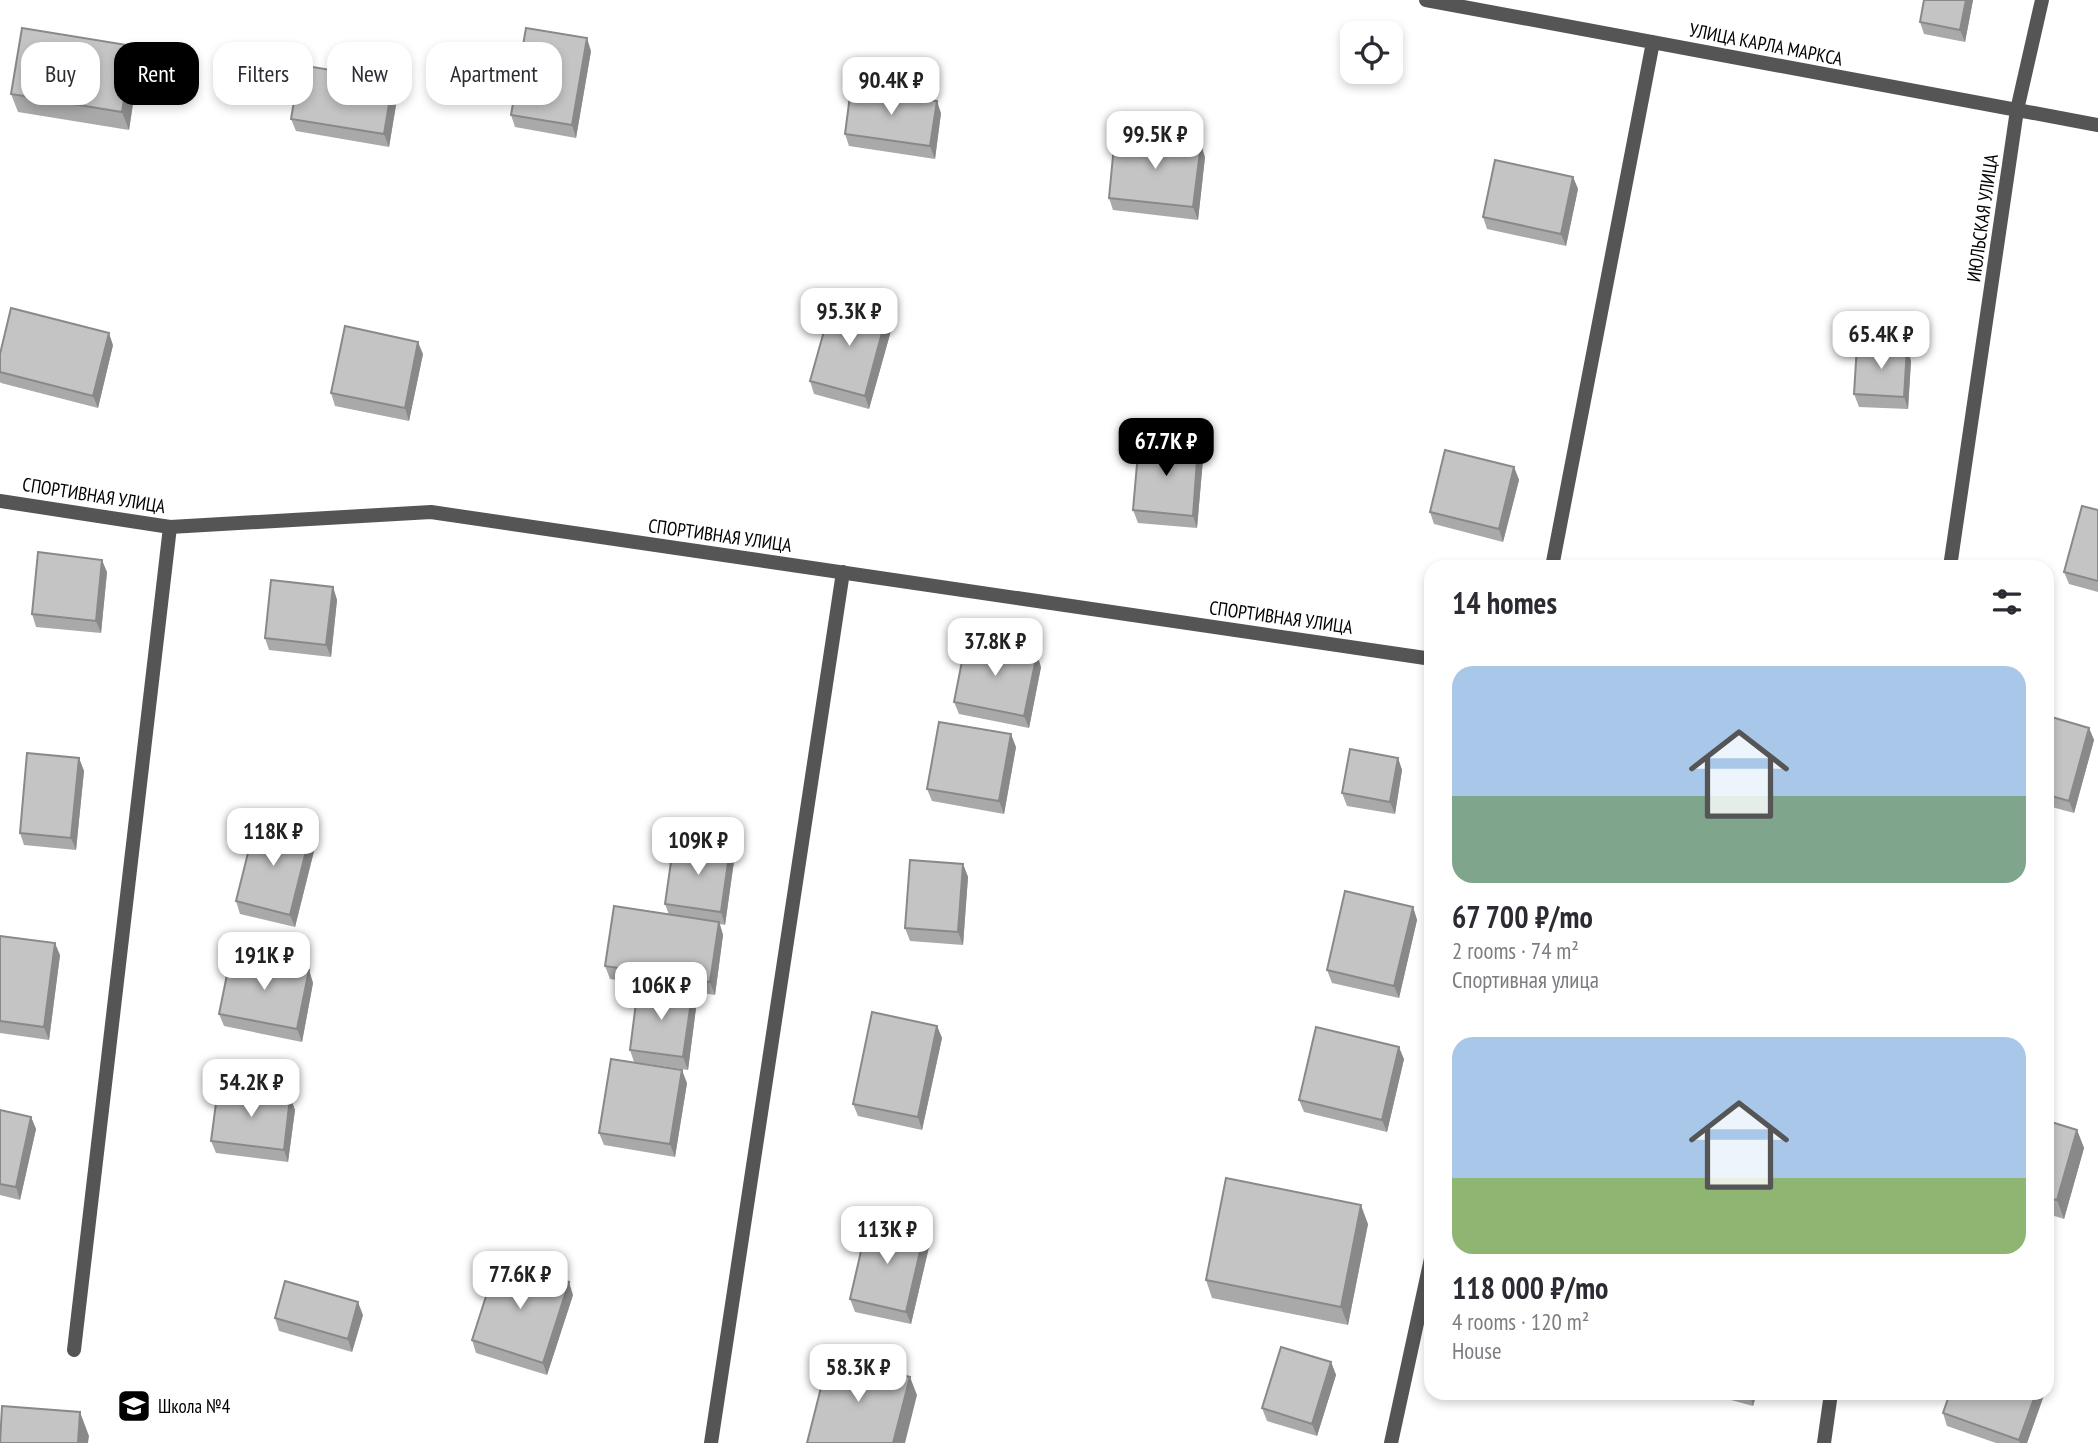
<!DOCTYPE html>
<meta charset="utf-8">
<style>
body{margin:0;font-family:"PT Sans Narrow",sans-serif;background:#f7f7f7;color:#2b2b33;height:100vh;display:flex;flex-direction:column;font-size:26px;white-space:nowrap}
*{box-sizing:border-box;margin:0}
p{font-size:23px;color:#7c7c81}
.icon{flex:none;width:38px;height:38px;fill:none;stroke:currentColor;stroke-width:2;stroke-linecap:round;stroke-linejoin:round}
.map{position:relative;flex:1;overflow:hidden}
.drawer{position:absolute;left:1424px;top:560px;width:630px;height:840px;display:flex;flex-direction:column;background:#fff;border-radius:21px;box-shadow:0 4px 10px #0003}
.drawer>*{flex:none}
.top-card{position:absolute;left:21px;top:42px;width:665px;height:63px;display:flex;gap:14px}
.controls{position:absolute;left:1340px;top:21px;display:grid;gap:14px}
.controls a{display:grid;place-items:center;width:63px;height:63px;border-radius:14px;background:#fff;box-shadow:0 4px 10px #0003;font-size:35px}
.price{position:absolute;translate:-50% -60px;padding:0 16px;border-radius:14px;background:#fff;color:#222;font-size:23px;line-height:46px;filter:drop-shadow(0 2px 4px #0008)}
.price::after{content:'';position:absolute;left:50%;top:42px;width:21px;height:16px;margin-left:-10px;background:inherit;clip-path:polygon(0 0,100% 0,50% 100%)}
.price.on{background:#000;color:#fff}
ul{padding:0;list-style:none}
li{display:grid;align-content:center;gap:14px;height:371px;padding:0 28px}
li span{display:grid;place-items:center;height:217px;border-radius:21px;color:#555}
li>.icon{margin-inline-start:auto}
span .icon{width:126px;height:126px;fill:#fffc;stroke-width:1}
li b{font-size:30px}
h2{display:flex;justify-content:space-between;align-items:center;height:84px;padding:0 28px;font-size:30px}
.chip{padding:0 24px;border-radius:21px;background:#fff;box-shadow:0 4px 10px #0003;font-size:24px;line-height:63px}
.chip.on{background:#000;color:#fff}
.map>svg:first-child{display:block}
</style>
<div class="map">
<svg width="2098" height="1443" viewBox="0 0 2098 1443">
<rect width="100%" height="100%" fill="#fff"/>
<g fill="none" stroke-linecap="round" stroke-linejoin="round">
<path stroke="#555" stroke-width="14" d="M74 1350 170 527"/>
<path stroke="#555" stroke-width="14" d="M1426 0 2098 125
M0 501 170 527 431 512 1432 659
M1552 567 1653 42
M1950 567 2017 110 2042 0
M711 1443 843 572
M1391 1443 1432 1254
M1824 1443 1831 1393"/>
</g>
<path fill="#a9a9a9" d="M1924 0H1973L1965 42 1924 34 1920 22Z
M133 46 139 64 129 130 18 112 11 94Z
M591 51 576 138 515 127 511 115Z
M398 93 389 147 296 131 291 119Z
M941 113 935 159 849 146 845 134Z
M1205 157 1198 220 1113 210 1109 198Z
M1573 177 1578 189 1566 246 1487 229 1483 217Z
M892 327 869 409 814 394 810 381Z
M113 345 98 408 1 383 0 382V354Z
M1907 348 1911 361 1908 409 1859 407 1854 394Z
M423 354 409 421 335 406 331 393Z
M1203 459 1197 528 1138 523 1133 510Z
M1514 467 1519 480 1503 542 1434 524 1430 512Z
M2098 510V592L2069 584 2064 572Z
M107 572 101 633 36 627 32 614Z
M333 587 337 600 331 657 269 650 265 638Z
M1041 667 1029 728 959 714 954 702Z
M2048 716 2089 728 2094 740 2074 813 2048 806Z
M1016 747 1004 814 932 801 927 789Z
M79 758 84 771 76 850 24 845 20 833Z
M1398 758 1402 770 1395 814 1347 806 1342 793Z
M315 847 295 927 240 914 236 901Z
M730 849 734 861 725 925 720 924 723 935 715 995 610 979 605 966 669 915 665 904Z
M963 864 968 877 963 945 910 941 905 928Z
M1413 907 1417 920 1399 998 1332 983 1327 970Z
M0 936 60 955 49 1040 0 1033Z
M309 970 313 983 302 1042 224 1026 219 1014Z
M696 1008 688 1070 634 1062 630 1050Z
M937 1026 942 1038 922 1130 858 1116 853 1104Z
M1404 1059 1387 1132 1304 1112 1299 1100Z
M687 1083 675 1157 604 1145 599 1133Z
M290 1097 295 1110 288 1162 216 1153 211 1141Z
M0 1110 31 1117 36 1129 20 1200 0 1195Z
M2048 1121 2077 1130 2084 1148 2064 1219 2048 1214Z
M1368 1224 1348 1325 1212 1298 1206 1280Z
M924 1234 929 1247 911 1324 855 1312 850 1299Z
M573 1295 547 1375 476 1353 472 1340Z
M363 1315 352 1352 279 1331 275 1318Z
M1331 1362 1336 1375 1317 1436 1267 1421 1262 1408Z
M1705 1393H1757L1753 1406Z
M1950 1393H2043L2044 1395 2027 1443H1996L1947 1426 1943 1413Z"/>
<path fill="#898989" d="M1966 0H1973L1965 42 1960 30Z
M587 38 591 51 576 138 572 125Z
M133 46 139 64 129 130 122 112Z
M393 80 398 93 389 147 384 134Z
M937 101 941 113 935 159 930 146Z
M1201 144 1205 157 1198 220 1193 207Z
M1573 177 1578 189 1566 246 1561 234Z
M887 314 892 327 869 409 865 396Z
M109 333 113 345 98 408 93 396Z
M418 342 423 354 409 421 405 408Z
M1907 348 1911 361 1908 409 1904 397Z
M1198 446 1203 459 1197 528 1193 516Z
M1514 467 1519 480 1503 542 1499 529Z
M102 560 107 572 101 633 96 621Z
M333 587 337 600 331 657 326 645Z
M1037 654 1041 667 1029 728 1024 716Z
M2089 728 2094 740 2074 813 2069 801Z
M1011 734 1016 747 1004 814 999 801Z
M79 758 84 771 76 850 71 838Z
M1398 758 1402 770 1395 814 1390 802Z
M310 835 315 847 295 927 290 915Z
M730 849 734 861 725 925 721 912Z
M963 864 968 877 963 945 958 932Z
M2048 892 2050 900 2048 910Z
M1413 907 1417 920 1399 998 1394 986Z
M719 922 723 935 715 995 710 982Z
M55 943 60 955 49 1040 44 1027Z
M309 970 313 983 302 1042 297 1029Z
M692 995 696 1008 688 1070 683 1057Z
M937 1026 942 1038 922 1130 918 1117Z
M1399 1047 1404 1059 1387 1132 1382 1120Z
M682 1070 687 1083 675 1157 670 1144Z
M290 1097 295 1110 288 1162 284 1150Z
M31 1117 36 1129 20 1200 16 1187Z
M2077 1130 2084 1148 2064 1219 2057 1200Z
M1361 1205 1368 1224 1348 1325 1341 1307Z
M924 1234 929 1247 911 1324 906 1312Z
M569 1282 573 1295 547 1375 543 1363Z
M358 1302 363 1315 352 1352 348 1339Z
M1331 1362 1336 1375 1317 1436 1312 1424Z
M910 1377 917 1395 905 1443H893Z
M1749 1393H1757L1753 1406Z
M2036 1393H2043L2044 1395 2027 1443H2020L2019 1440Z
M80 1412 89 1436 88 1443H78Z"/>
<path fill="#c4c4c4" stroke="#898989" stroke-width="2" d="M1924 0H1966L1960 30 1920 22Z
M22 28 133 46 122 112 11 94Z
M526 28 587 38 572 125 511 115Z
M300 65 393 80 384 134 291 119Z
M851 88 937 101 930 146 845 134Z
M1115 135 1201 144 1193 207 1109 198Z
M1495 160 1573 177 1561 234 1483 217Z
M833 299 887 314 865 396 810 381Z
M11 308 109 333 93 396 0 372V354Z
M345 326 418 342 405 408 331 393Z
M1857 345 1907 348 1904 397 1854 394Z
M1139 441 1198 446 1193 516 1133 510Z
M1445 450 1514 467 1499 529 1430 512Z
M2082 506 2098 510V581L2064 572Z
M38 552 102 560 96 621 32 614Z
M271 580 333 587 326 645 265 638Z
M966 641 1037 654 1024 716 954 702Z
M2048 716 2089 728 2069 801 2048 795Z
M939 722 1011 734 999 801 927 789Z
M1350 749 1398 758 1390 802 1342 793Z
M27 753 79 758 71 838 20 833Z
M256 821 310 835 290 915 236 901Z
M674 841 730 849 721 912 665 904Z
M910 860 963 864 958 932 905 928Z
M1345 891 1413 907 1394 986 1327 970Z
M614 906 719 922 710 982 605 966Z
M0 936 55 943 44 1027 0 1021Z
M231 955 309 970 297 1029 219 1014Z
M638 987 692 995 683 1057 630 1050Z
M872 1012 937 1026 918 1117 853 1104Z
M1316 1027 1399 1047 1382 1120 1299 1100Z
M611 1059 682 1070 670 1144 599 1133Z
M218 1088 290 1097 284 1150 211 1141Z
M0 1110 31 1117 16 1187 0 1184Z
M2048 1121 2077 1130 2057 1200 2048 1198Z
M1226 1178 1361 1205 1341 1307 1206 1280Z
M868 1221 924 1234 906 1312 850 1299Z
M498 1259 569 1282 543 1363 472 1340Z
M285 1281 358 1302 348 1339 275 1318Z
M1281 1347 1331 1362 1312 1424 1262 1408Z
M829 1356 910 1377 893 1443H807Z
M1950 1393H2036L2019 1440 1943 1413Z
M2 1406 80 1412 78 1443H0Z"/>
<defs>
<symbol id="school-square" viewBox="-11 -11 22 22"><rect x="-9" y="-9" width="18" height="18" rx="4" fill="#000" stroke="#fff"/><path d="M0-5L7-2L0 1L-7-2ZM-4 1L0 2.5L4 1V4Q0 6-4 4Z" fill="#fff"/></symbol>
</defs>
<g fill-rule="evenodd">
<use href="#school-square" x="115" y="1387" width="38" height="38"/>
</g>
<g text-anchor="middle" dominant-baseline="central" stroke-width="5" stroke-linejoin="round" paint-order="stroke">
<g font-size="19" fill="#000" stroke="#fff">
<text transform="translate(1766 44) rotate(11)">УЛИЦА КАРЛА МАРКСА</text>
<text transform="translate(1982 218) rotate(-82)">ИЮЛЬСКАЯ УЛИЦА</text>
<text transform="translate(94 495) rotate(9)">СПОРТИВНАЯ УЛИЦА</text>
<text transform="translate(720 535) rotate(8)">СПОРТИВНАЯ УЛИЦА</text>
<text transform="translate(1281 617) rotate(8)">СПОРТИВНАЯ УЛИЦА</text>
</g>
<g font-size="19" fill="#000" stroke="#fff" text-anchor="start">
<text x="158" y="1406">Школа №4</text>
</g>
</g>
</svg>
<div class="controls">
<a><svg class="icon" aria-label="locate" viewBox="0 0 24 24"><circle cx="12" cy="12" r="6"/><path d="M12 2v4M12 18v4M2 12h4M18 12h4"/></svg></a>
</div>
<b class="price" style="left:891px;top:117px">90.4K ₽</b>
<b class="price" style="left:1155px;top:171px">99.5K ₽</b>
<b class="price" style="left:849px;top:348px">95.3K ₽</b>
<b class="price" style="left:1881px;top:371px">65.4K ₽</b>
<b class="price on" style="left:1166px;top:478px">67.7K ₽</b>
<b class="price" style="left:995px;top:678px">37.8K ₽</b>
<b class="price" style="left:273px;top:868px">118K ₽</b>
<b class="price" style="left:698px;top:877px">109K ₽</b>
<b class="price" style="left:264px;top:992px">191K ₽</b>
<b class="price" style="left:661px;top:1022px">106K ₽</b>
<b class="price" style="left:251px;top:1119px">54.2K ₽</b>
<b class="price" style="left:887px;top:1266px">113K ₽</b>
<b class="price" style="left:520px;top:1311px">77.6K ₽</b>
<b class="price" style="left:858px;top:1404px">58.3K ₽</b>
<div class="top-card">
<a class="chip">Buy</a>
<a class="chip on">Rent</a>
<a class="chip">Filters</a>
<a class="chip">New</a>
<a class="chip">Apartment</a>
</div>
<section class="drawer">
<h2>14 homes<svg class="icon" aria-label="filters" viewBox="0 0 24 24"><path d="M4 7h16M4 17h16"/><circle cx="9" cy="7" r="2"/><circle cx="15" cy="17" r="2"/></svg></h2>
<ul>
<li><span style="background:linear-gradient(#a9c7e8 60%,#7fa58c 0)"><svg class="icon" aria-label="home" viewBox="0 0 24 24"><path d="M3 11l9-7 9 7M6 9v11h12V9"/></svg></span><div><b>67 700 ₽/mo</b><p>2 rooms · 74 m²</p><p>Спортивная улица</p></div></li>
<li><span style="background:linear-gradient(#a9c7e8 65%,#8fb573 0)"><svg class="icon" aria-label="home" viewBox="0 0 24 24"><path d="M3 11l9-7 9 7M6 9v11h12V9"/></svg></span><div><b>118 000 ₽/mo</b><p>4 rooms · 120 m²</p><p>House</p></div></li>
</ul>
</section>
</div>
